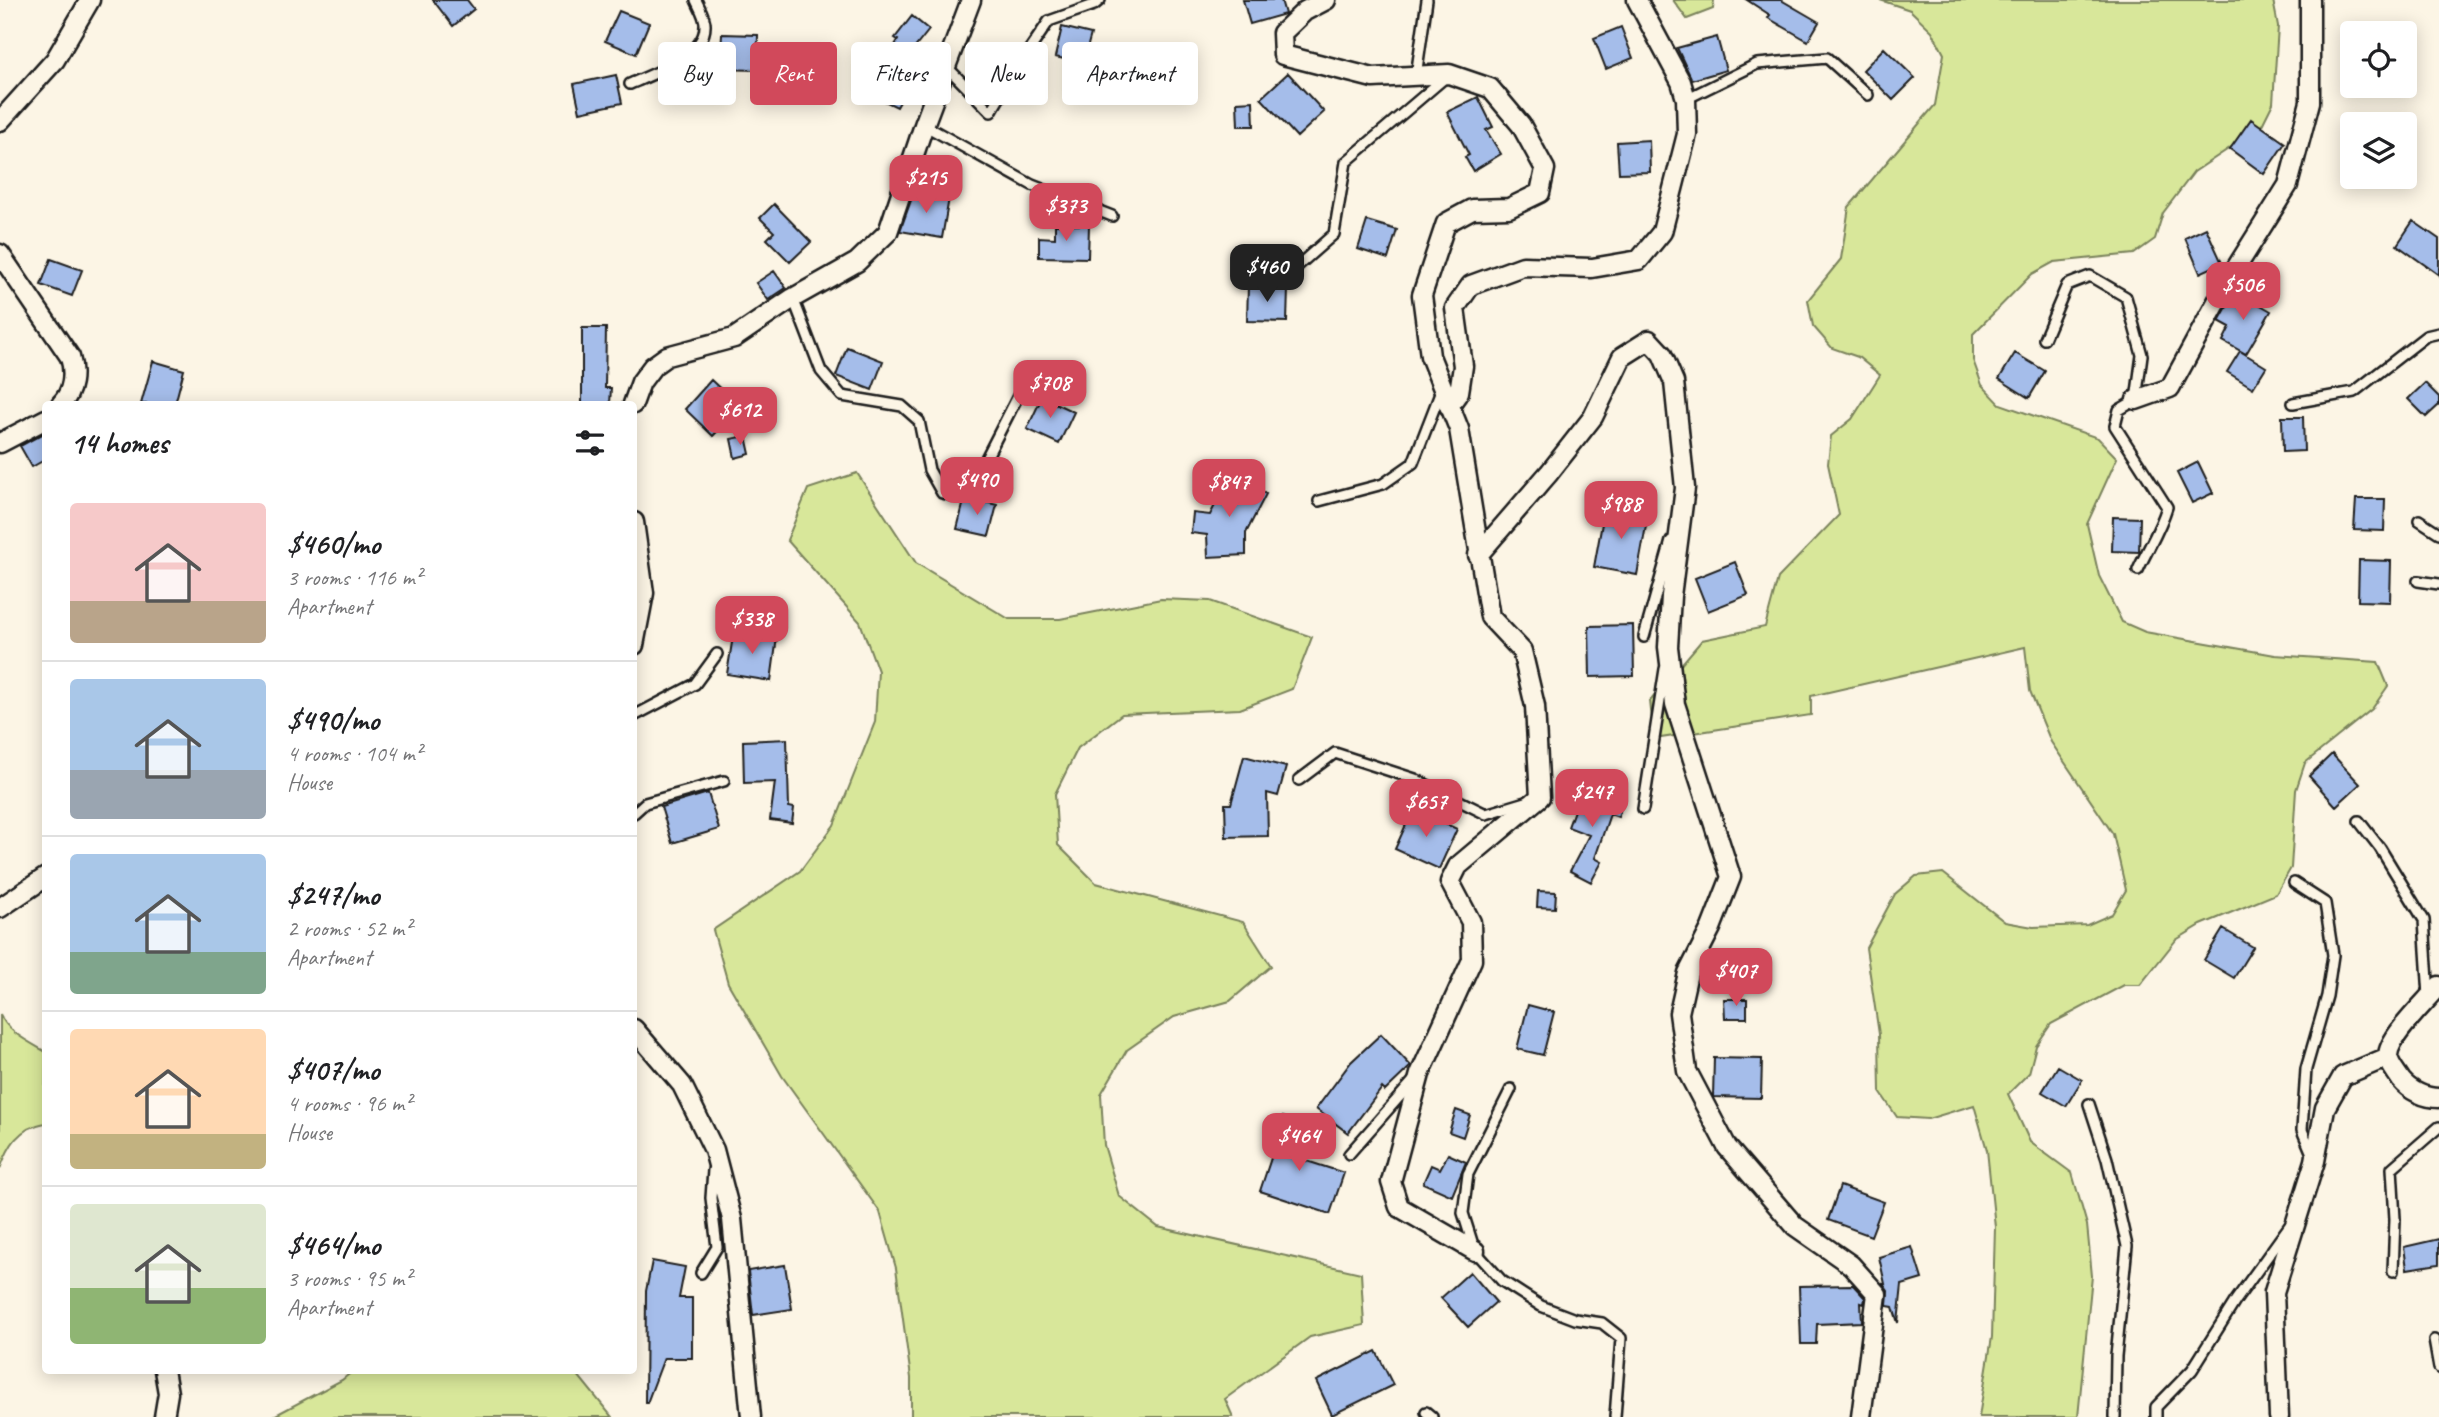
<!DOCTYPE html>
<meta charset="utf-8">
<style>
body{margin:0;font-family:Caveat,sans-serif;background:#f6f6f6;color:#202124;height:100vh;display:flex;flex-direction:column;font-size:26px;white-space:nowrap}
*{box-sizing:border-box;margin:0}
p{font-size:23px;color:#757577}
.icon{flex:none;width:38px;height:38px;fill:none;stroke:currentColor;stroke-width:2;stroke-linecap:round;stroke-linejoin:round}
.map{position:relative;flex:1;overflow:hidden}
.details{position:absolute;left:42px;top:401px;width:595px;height:973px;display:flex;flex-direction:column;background:#fff;border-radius:7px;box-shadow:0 4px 18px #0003}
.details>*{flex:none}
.hud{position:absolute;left:658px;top:42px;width:665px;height:63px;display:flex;gap:14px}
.buttons{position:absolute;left:2340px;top:21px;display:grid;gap:14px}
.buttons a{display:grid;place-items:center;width:77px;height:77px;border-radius:7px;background:#fff;box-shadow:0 4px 18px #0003;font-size:35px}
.price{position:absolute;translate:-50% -60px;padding:0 16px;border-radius:14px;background:#d1495b;color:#fff;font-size:23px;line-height:46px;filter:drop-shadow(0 2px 4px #0008)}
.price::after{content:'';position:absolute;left:50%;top:42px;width:21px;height:16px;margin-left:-10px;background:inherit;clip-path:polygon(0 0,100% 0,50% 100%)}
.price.on{background:#222;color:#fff}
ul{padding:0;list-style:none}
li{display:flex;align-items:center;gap:21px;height:175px;padding:0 28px}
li+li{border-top:2px solid #e0e0e0}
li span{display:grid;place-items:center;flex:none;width:196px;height:140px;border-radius:7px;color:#555}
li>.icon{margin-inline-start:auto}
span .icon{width:84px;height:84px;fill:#fffc;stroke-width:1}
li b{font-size:30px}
h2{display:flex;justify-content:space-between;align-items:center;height:84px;padding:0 28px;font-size:30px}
.tag{padding:0 24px;border-radius:7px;background:#fff;box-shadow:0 4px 18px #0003;font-size:24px;line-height:63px}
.tag.on{background:#d1495b;color:#fff}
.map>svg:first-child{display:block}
</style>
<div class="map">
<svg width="2439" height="1417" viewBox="0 0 2439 1417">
<rect width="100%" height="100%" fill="#fcf5e5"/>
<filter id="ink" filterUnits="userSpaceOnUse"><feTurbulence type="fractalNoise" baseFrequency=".0143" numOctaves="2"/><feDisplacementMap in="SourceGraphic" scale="14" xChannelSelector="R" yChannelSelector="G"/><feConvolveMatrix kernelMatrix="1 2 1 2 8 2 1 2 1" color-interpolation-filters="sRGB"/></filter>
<g filter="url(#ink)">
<path fill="#d8e79a" stroke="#7a825b" stroke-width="2" d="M1673 0H1714L1713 9 1687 19Z
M1880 0H2273L2278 26 2273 103 2261 127 2194 172 2163 213 2155 239 2134 254 2054 262 2032 274 1973 334V360L1982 385 2000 404 2098 438 2117 458 2087 524 2099 576 2122 622 2145 632 2275 655 2378 662 2388 686 2372 709 2305 763 2296 790 2291 868 2276 894 2201 925 2176 940 2140 985H2124L2051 1024 2036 1046 2029 1073 2008 1094 2030 1142 2072 1173 2087 1225 2092 1276 2078 1417H1979L1992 1337 1995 1227 1987 1150 1974 1105 1928 1119 1897 1117 1880 1092 1879 1034 1866 948 1895 894 1916 876 1943 873 2005 922 2033 927 2087 925 2112 914 2126 890 2113 834 2051 742 2030 691 2025 647 1811 696V715L1654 739 1650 701 1702 640 1765 627 1778 578 1839 515 1828 464 1831 436 1852 419 1880 375 1858 357 1832 348 1813 326 1808 300 1841 259 1849 207 1935 105 1944 54 1932 31 1910 10Z
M857 473 916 563 1009 619H1060L1161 599 1210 601 1312 637 1292 689 1240 709 1122 714 1078 748 1055 794 1058 845 1096 883 1243 922 1271 966 1230 1001 1174 1017 1127 1050 1101 1094 1104 1145 1119 1196 1158 1227 1361 1273 1364 1325 1310 1337 1225 1399 1233 1417H911V1378L896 1268 880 1212 782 1076 728 983 713 930 800 871 834 825 875 722 878 671 860 622 787 540 808 489Z
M0 1014C7 1032 29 1042 46 1052L45 1123C18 1128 9 1145 0 1169Z
M354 1370H574L612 1417H272L342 1380Z"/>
<path fill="#a5bdea" stroke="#1c1c1c" stroke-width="2" d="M433 0H467L474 9 453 26Z
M1243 0H1281L1285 14 1250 24Z
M1747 0H1781L1819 22 1808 41 1768 18 1770 15Z
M619 11 649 23 636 54 605 41Z
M912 16 929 30 902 64 917 72 897 107 868 93 898 40 895 38Z
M1062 27 1091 34 1083 63 1055 57Z
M1621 27 1633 58 1606 69 1594 38Z
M722 34 758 35 757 70 720 69Z
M1717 37 1726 70 1692 80 1677 48Z
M1884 48 1915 78 1893 100 1863 70Z
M1288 73 1324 112 1297 137 1261 98Z
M616 75 622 103 580 112 574 84Z
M1478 97 1493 127 1486 130 1501 154 1473 171 1465 157 1469 155 1447 112Z
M1253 101 1254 126H1238L1237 102Z
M2251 119 2285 143 2264 174 2230 149Z
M1649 140 1650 172 1619 173 1617 142Z
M914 192 949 198 942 238 900 231Z
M774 204 811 242 790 262 767 239 774 232 760 218Z
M1367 221 1397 230 1388 259 1358 249Z
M2413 221 2439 239V275L2397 245Z
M1055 225H1089L1088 258 1039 257V237L1055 238Z
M2206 228 2222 263 2200 273 2185 238Z
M51 259 82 270 72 296 41 285Z
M774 271 786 288 768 300 756 283Z
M1248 286 1288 288 1287 322 1247 321Z
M2236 291 2271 311 2246 354 2223 341 2230 327 2219 321Z
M582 328H606L605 388H611L610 404H582Z
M847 347 883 361 872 390 836 376Z
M2240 351 2266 367 2253 388 2227 372Z
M2015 353 2045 371 2029 398 1999 379Z
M153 361 184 370 175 404H141Z
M711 380 740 407 713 436 685 409Z
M2425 383 2439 397V405L2426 417 2408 399Z
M1042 397 1074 412 1059 444 1027 429Z
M2282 417H2303L2304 451 2283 452Z
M46 432V459L32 467 20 446Z
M746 436 750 454 735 458 731 439Z
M2198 462 2213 493 2192 503 2177 473Z
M1230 476 1266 494 1246 533V555L1208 557 1207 535 1191 533 1193 513 1210 515Z
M965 497 997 505 989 536 957 529Z
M2356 499H2385L2384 531 2354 530Z
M1605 507 1648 515 1637 575 1594 567Z
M2113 517 2140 518 2139 552 2112 551Z
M2359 560 2391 561 2390 602 2358 601Z
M1735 562 1748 595 1708 611 1695 578Z
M1633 625 1634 676 1590 677 1589 626Z
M734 630 777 637 771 681 727 674Z
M787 739 789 807 794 808 792 823 770 820 775 782 744 783 743 741Z
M2332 754 2360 784 2336 806 2309 776Z
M1244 756 1286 767 1278 796 1267 793 1268 836 1226 837 1225 804H1231Z
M1582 788 1623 802 1618 817 1610 814 1595 858 1602 862 1591 882 1570 871 1589 835 1568 827Z
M708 793 719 829 672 843 661 807Z
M1413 809 1457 829 1439 869 1395 849Z
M1538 891 1556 892 1555 908 1537 907Z
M2223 929 2253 947 2234 978 2204 960Z
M1724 999H1747V1018H1725Z
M1528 1005 1554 1012 1543 1055 1517 1049Z
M1381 1034 1411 1066 1385 1091 1382 1088 1348 1133 1316 1109 1351 1062Z
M1714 1058 1762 1059 1761 1098 1713 1097Z
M2058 1066 2082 1080 2066 1106 2042 1092Z
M1456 1110 1470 1115 1463 1137 1449 1132Z
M1283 1117 1305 1127 1291 1156 1344 1173 1330 1214 1260 1191 1278 1137 1274 1135Z
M1448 1154 1466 1162 1452 1196 1423 1183 1431 1165 1440 1169Z
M1840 1186 1884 1202 1871 1236 1828 1220Z
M2439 1239V1264L2407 1269 2404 1247Z
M1912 1247 1922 1279 1902 1285 1898 1323 1893 1307 1887 1306 1888 1291 1883 1284H1885L1879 1257Z
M652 1261 685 1267 679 1298H692V1358H664L647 1403H645L646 1291Z
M785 1265 792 1309 753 1315 748 1271Z
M1470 1272 1496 1302 1468 1327 1441 1298Z
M1853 1285 1865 1298 1864 1304 1861 1303 1862 1322 1817 1324 1816 1344H1801L1799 1286Z
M1376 1351 1393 1385 1332 1415 1316 1381Z"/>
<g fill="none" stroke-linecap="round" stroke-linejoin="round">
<defs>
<path id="service" d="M946 66 991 112 1019 65 1049 21 1094 5 1100 0
M1416 76 1427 0
M630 84C653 74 705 56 705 26 706 18 699 7 696 0
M1686 99 1757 64 1827 58 1868 95
M924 125 1032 185 1112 216
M1293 270 1334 234 1346 162 1448 75
M793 298 821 371 842 396 902 406 919 421 929 470 942 493 954 496 978 474 1018 396 1051 385
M2044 339 2067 285 2090 276 2126 297 2142 355 2136 400 2119 410 2115 426 2167 507C2160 530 2148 548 2138 570
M2293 403 2354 392 2426 336 2439 333
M1319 501 1383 484 1413 463 1441 391
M2419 520 2439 533
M2418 581 2439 584
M1644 637 1671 541
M634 716 695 684 717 654
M1299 780 1335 753 1415 779 1486 814 1529 801
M1643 809 1665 669
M634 813 645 803 724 781
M2359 821 2380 848 2424 920 2429 996
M2294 883 2325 903 2333 955 2327 996 2306 1069 2302 1130 2313 1156
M1511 1089 1468 1174 1463 1213 1475 1251 1502 1281 1541 1306 1575 1319 1602 1323 1621 1338 1615 1417
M2089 1104 2107 1159 2127 1246 2116 1356 2115 1417
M1349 1154 1415 1079
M2393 1271 2395 1219 2392 1168 2439 1127
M701 1273 717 1247 711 1198 713 1170
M2434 1340 2439 1368
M1426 1412 1432 1417
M2156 1417V1407L2192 1370 2236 1300 2290 1225"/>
<path id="minor" d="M1326 0 1305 11 1282 33 1283 55 1373 78 1449 74 1490 88 1521 125 1545 169 1540 193 1509 208 1472 209 1446 223 1422 295 1430 356 1459 429 1490 617 1522 651 1535 706 1540 797 1458 866 1450 882 1471 922 1472 960 1420 1074 1391 1182 1399 1207 1475 1251
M0 121 55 60 90 0
M0 254 70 357C75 373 73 392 61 404
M2136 400 2170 388 2231 276 2288 185 2310 102V0
M633 404 641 382 653 366 667 356 734 338 793 298 857 262 888 232 924 125 971 0
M1449 406 1459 392 1463 366 1455 308 1471 285 1523 266 1592 268 1639 260 1662 232 1687 134 1686 99 1681 82 1637 0
M0 443 46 419
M634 522 644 593 634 645
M1478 555 1549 473 1593 417 1622 357 1649 340 1662 354 1674 382 1685 488 1671 596 1668 647 1675 704 1731 877 1711 928 1688 973 1679 1013 1687 1071 1727 1147 1795 1226 1851 1265 1877 1294 1861 1417
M0 908 46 877
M2439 986C2426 1002 2388 1037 2388 1056 2389 1065 2397 1073 2401 1080 2410 1091 2425 1098 2439 1098
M634 1029 682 1085 714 1150 732 1219 751 1417
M164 1370 168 1393 164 1417
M2279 1417 2274 1292 2315 1161 2325 1108 2343 1076 2388 1057"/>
</defs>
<use href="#service" stroke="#1c1c1c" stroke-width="14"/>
<use href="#minor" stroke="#1c1c1c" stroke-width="23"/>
<use href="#service" stroke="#fcf5e5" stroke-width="9"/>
<use href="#minor" stroke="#fcf5e5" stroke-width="18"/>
</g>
</g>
</svg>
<div class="buttons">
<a><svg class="icon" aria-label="locate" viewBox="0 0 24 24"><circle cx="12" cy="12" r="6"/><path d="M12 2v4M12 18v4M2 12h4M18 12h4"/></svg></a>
<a><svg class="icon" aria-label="layers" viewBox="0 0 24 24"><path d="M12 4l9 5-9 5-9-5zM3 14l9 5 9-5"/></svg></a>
</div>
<b class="price" style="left:926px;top:215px">$215</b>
<b class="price" style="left:1066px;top:243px">$373</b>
<b class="price on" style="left:1267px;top:304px">$460</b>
<b class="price" style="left:2243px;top:322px">$506</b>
<b class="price" style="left:1050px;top:420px">$708</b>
<b class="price" style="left:740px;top:447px">$612</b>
<b class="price" style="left:977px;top:517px">$490</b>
<b class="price" style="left:1229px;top:519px">$847</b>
<b class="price" style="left:1621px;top:541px">$988</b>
<b class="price" style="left:752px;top:656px">$338</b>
<b class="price" style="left:1592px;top:829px">$247</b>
<b class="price" style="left:1426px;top:839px">$657</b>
<b class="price" style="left:1736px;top:1008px">$407</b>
<b class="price" style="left:1299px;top:1173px">$464</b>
<div class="hud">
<a class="tag">Buy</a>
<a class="tag on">Rent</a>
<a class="tag">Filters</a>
<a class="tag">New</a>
<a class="tag">Apartment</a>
</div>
<section class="details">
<h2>14 homes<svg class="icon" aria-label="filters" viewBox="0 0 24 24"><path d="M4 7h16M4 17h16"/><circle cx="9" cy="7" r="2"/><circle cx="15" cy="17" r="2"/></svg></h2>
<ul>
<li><span style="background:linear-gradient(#f6c9c9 70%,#b9a48a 0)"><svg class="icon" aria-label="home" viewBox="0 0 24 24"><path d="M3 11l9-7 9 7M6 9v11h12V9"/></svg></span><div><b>$460/mo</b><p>3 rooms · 116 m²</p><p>Apartment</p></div></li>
<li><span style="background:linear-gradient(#a9c7e8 65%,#9aa5b1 0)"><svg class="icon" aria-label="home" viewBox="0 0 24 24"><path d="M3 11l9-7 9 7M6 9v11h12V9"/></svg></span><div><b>$490/mo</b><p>4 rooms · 104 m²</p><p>House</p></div></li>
<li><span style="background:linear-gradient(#a9c7e8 70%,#7fa58c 0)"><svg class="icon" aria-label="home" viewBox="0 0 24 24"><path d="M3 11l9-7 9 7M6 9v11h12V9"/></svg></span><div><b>$247/mo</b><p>2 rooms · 52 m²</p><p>Apartment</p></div></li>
<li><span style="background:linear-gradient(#ffd9b3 75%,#c2b280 0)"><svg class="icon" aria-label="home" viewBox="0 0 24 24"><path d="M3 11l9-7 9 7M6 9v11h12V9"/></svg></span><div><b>$407/mo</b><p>4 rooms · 96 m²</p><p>House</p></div></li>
<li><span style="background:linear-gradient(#dfe7d0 60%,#8fb573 0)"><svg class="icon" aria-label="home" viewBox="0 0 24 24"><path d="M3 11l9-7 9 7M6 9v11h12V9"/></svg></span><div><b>$464/mo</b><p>3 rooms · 95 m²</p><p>Apartment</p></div></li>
</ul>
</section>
</div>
